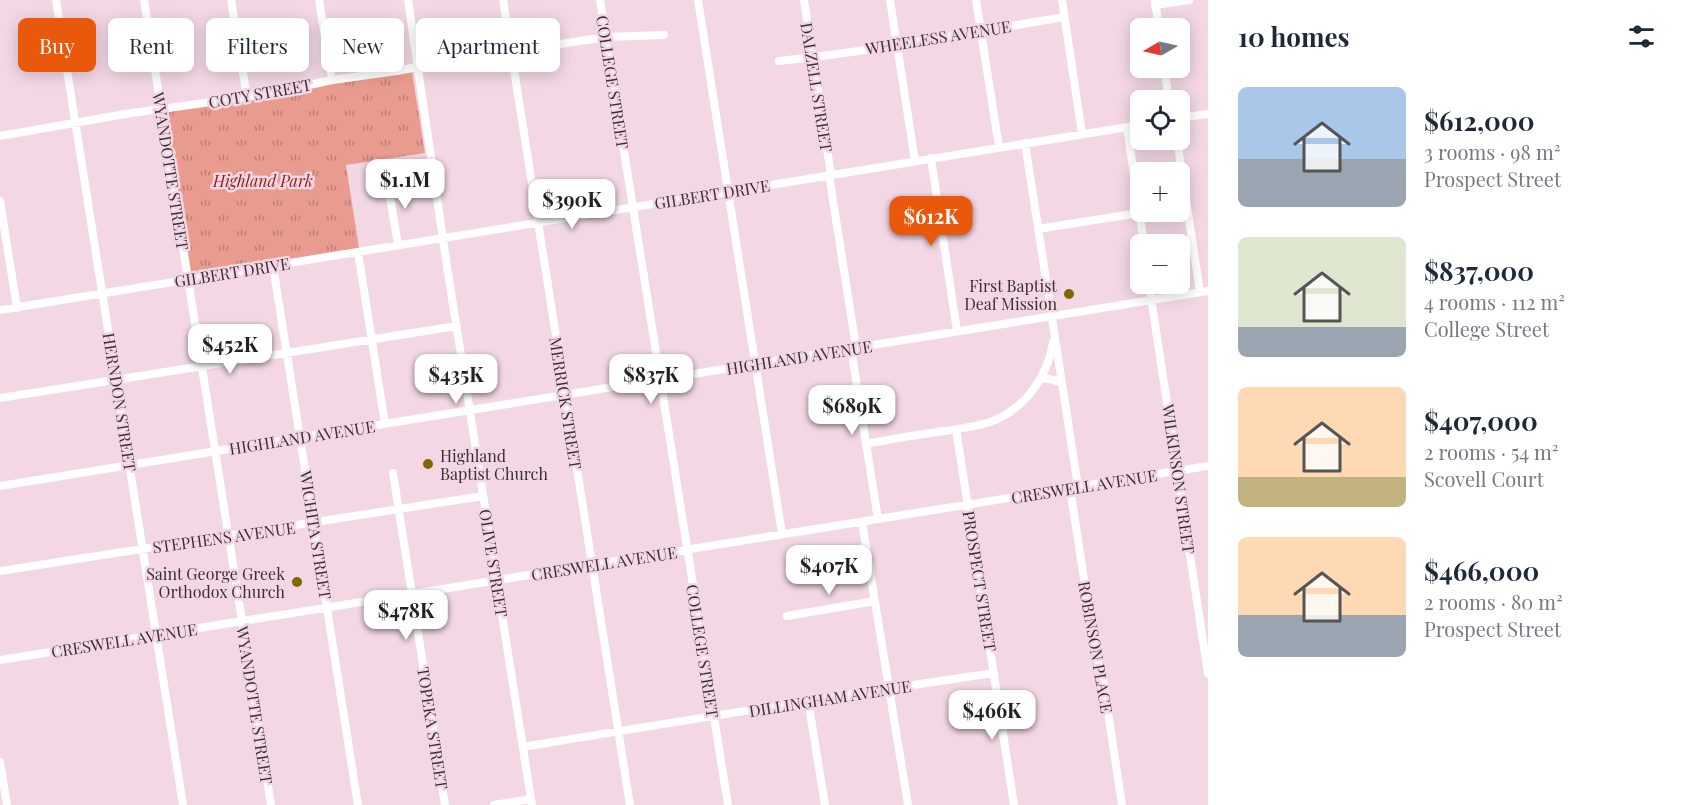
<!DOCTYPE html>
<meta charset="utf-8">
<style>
body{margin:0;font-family:"Playfair Display",serif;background:#f2f2f3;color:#1f2937;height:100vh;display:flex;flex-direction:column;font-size:22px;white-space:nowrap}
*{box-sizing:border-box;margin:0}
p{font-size:20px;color:#747a83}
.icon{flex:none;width:33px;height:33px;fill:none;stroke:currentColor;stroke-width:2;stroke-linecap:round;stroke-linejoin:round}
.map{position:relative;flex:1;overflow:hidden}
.side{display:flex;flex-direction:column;background:#fff;width:480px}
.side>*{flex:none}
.guide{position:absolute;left:18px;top:18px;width:570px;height:54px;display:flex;gap:12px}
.needle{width:39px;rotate:261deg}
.tools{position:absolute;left:1130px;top:18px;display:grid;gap:12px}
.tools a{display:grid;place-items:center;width:60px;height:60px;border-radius:9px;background:#fff;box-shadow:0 3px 15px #0003;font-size:30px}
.price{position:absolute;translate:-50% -51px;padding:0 14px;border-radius:12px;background:#fff;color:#222;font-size:20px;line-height:39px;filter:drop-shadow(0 2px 3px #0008)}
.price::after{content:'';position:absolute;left:50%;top:36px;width:18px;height:14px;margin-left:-9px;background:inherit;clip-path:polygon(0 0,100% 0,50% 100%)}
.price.selected{background:#ea580c;color:#fff}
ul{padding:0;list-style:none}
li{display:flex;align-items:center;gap:18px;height:150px;padding:0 30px}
li span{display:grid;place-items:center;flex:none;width:168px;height:120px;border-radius:9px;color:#555}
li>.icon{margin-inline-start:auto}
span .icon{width:72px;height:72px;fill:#fffc;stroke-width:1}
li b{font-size:26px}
h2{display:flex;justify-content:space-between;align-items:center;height:72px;padding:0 30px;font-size:26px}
.chip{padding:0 21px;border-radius:9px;background:#fff;box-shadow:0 3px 15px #0003;font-size:21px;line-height:54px}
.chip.selected{background:#ea580c;color:#fff}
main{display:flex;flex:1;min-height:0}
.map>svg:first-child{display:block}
</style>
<main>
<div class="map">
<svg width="1208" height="805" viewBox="0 0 1208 805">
<defs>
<pattern id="park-tufts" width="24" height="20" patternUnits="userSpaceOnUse" patternTransform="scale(1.5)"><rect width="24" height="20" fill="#ea9b90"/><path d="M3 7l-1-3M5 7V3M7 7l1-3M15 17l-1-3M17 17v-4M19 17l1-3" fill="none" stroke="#bf7f76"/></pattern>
</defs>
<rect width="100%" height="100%" fill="#f3d7e5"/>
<path fill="url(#park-tufts)" d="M412 72 425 153 346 165 359 248 189 276 162 110Z"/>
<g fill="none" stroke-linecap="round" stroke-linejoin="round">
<path stroke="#fff" stroke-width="8" d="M56 0 183 805
M144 0 271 805
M231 0 247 97
M319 0 332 80
M408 0 446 260 532 805
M503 0 630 805
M600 0 728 805
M698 0 782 534
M804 0 831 175
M890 0 915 161
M976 0 999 147
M1062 0 1082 134
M1155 1 1159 28
M1155 5 1189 0
M779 61C874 51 970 33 1064 17
M1164 68 1169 100
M1179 118 1208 114
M1127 127 1144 244
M0 136 125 114 269 94 332 80 397 71 443 62 606 37 664 35
M1177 140 1200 292
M1025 143 1078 487
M931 158 957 331
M829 175 856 347
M387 179 398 245
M0 201 17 308
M1038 229 1139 213
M358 252 385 424
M273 266 358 805
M1149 284 1208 674
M0 310 1140 125
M851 348 878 519
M1040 379C1049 378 1055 379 1062 384
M0 398 457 326
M956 429 1014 805
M866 444C888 440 909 436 930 433 950 430 971 428 990 422 1024 410 1048 377 1053 342
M393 473 445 805
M0 486 1208 291
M1070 488 1095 650 1102 672 1122 805
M862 522 908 805
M0 571 483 496
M787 616 875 601
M0 660 1208 466
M808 700 825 805
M523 747C680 721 837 696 994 673
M0 762 7 805
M494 805 531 799"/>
</g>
<g fill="#816700" stroke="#f3d7e5" stroke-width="2">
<circle cx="1069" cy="294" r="6"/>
<circle cx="428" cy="464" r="6"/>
<circle cx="297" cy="582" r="6"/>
</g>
<g text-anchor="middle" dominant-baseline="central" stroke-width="5" stroke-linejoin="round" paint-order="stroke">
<g font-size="16" fill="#3a2f35" stroke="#f3d7e5">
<text transform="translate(938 37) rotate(-9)">WHEELESS AVENUE</text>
<text transform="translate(613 82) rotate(81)">COLLEGE STREET</text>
<text transform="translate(817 87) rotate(81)">DALZELL STREET</text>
<text transform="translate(260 93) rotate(-10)">COTY STREET</text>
<text transform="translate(171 171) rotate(81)">WYANDOTTE STREET</text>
<text transform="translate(712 194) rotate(-9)">GILBERT DRIVE</text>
<text transform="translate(232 272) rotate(-9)">GILBERT DRIVE</text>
<text transform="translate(799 357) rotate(-9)">HIGHLAND AVENUE</text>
<text transform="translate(120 402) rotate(81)">HERNDON STREET</text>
<text transform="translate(566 403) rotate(81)">MERRICK STREET</text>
<text transform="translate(302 437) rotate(-9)">HIGHLAND AVENUE</text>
<text transform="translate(1179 479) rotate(82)">WILKINSON STREET</text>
<text transform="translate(1084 486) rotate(-9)">CRESWELL AVENUE</text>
<text transform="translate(316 535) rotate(81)">WICHITA STREET</text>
<text transform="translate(224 537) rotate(-8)">STEPHENS AVENUE</text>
<text transform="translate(494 563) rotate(81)">OLIVE STREET</text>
<text transform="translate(604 563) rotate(-9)">CRESWELL AVENUE</text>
<text transform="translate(980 581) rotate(81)">PROSPECT STREET</text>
<text transform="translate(124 640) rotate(-9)">CRESWELL AVENUE</text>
<text transform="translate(1096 647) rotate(80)">ROBINSON PLACE</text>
<text transform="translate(703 651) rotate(81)">COLLEGE STREET</text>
<text transform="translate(830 698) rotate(-9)">DILLINGHAM AVENUE</text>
<text transform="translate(255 705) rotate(81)">WYANDOTTE STREET</text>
<text transform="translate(433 728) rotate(81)">TOPEKA STREET</text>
</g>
<g font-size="16" font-style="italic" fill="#941816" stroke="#f3d7e5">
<text x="263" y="180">Highland Park</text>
</g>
<g font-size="16" fill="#3a2f35" stroke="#f3d7e5" text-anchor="end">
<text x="1057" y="285">First Baptist<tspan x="1057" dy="18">Deaf Mission</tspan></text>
<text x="440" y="455" text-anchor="start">Highland<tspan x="440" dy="18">Baptist Church</tspan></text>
<text x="285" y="573">Saint George Greek<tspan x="285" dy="18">Orthodox Church</tspan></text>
</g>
</g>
</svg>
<div class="tools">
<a><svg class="needle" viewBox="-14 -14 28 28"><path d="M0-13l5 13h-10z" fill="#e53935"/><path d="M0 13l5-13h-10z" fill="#747a83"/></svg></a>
<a><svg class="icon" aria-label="locate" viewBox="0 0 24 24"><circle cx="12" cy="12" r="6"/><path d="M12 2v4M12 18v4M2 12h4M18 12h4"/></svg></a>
<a>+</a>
<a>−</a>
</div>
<b class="price" style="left:405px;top:210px">$1.1M</b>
<b class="price" style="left:572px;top:230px">$390K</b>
<b class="price selected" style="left:931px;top:247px">$612K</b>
<b class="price" style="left:230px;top:375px">$452K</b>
<b class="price" style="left:456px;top:405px">$435K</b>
<b class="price" style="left:651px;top:405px">$837K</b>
<b class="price" style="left:852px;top:436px">$689K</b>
<b class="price" style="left:829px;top:596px">$407K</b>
<b class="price" style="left:406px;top:641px">$478K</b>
<b class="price" style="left:992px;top:741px">$466K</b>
<div class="guide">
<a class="chip selected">Buy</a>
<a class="chip">Rent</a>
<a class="chip">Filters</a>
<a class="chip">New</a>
<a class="chip">Apartment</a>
</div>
</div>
<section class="side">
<h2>10 homes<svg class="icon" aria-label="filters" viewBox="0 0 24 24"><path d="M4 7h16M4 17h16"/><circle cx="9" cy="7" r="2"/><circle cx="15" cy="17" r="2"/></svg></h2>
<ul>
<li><span style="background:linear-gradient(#a9c7e8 60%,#9aa5b1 0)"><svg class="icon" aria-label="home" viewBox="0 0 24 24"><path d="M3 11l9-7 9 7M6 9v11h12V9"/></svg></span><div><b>$612,000</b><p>3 rooms · 98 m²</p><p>Prospect Street</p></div></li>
<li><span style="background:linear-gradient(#dfe7d0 75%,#9aa5b1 0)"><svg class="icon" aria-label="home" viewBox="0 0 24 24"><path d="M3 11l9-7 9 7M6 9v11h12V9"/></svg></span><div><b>$837,000</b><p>4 rooms · 112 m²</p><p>College Street</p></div></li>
<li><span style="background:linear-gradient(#ffd9b3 75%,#c2b280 0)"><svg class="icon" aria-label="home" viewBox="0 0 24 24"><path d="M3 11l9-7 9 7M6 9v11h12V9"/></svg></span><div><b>$407,000</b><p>2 rooms · 54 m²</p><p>Scovell Court</p></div></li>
<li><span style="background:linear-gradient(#ffd9b3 65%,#9aa5b1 0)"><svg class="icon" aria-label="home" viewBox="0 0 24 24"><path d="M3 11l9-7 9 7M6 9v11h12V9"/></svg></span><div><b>$466,000</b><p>2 rooms · 80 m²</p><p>Prospect Street</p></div></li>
</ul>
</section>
</main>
